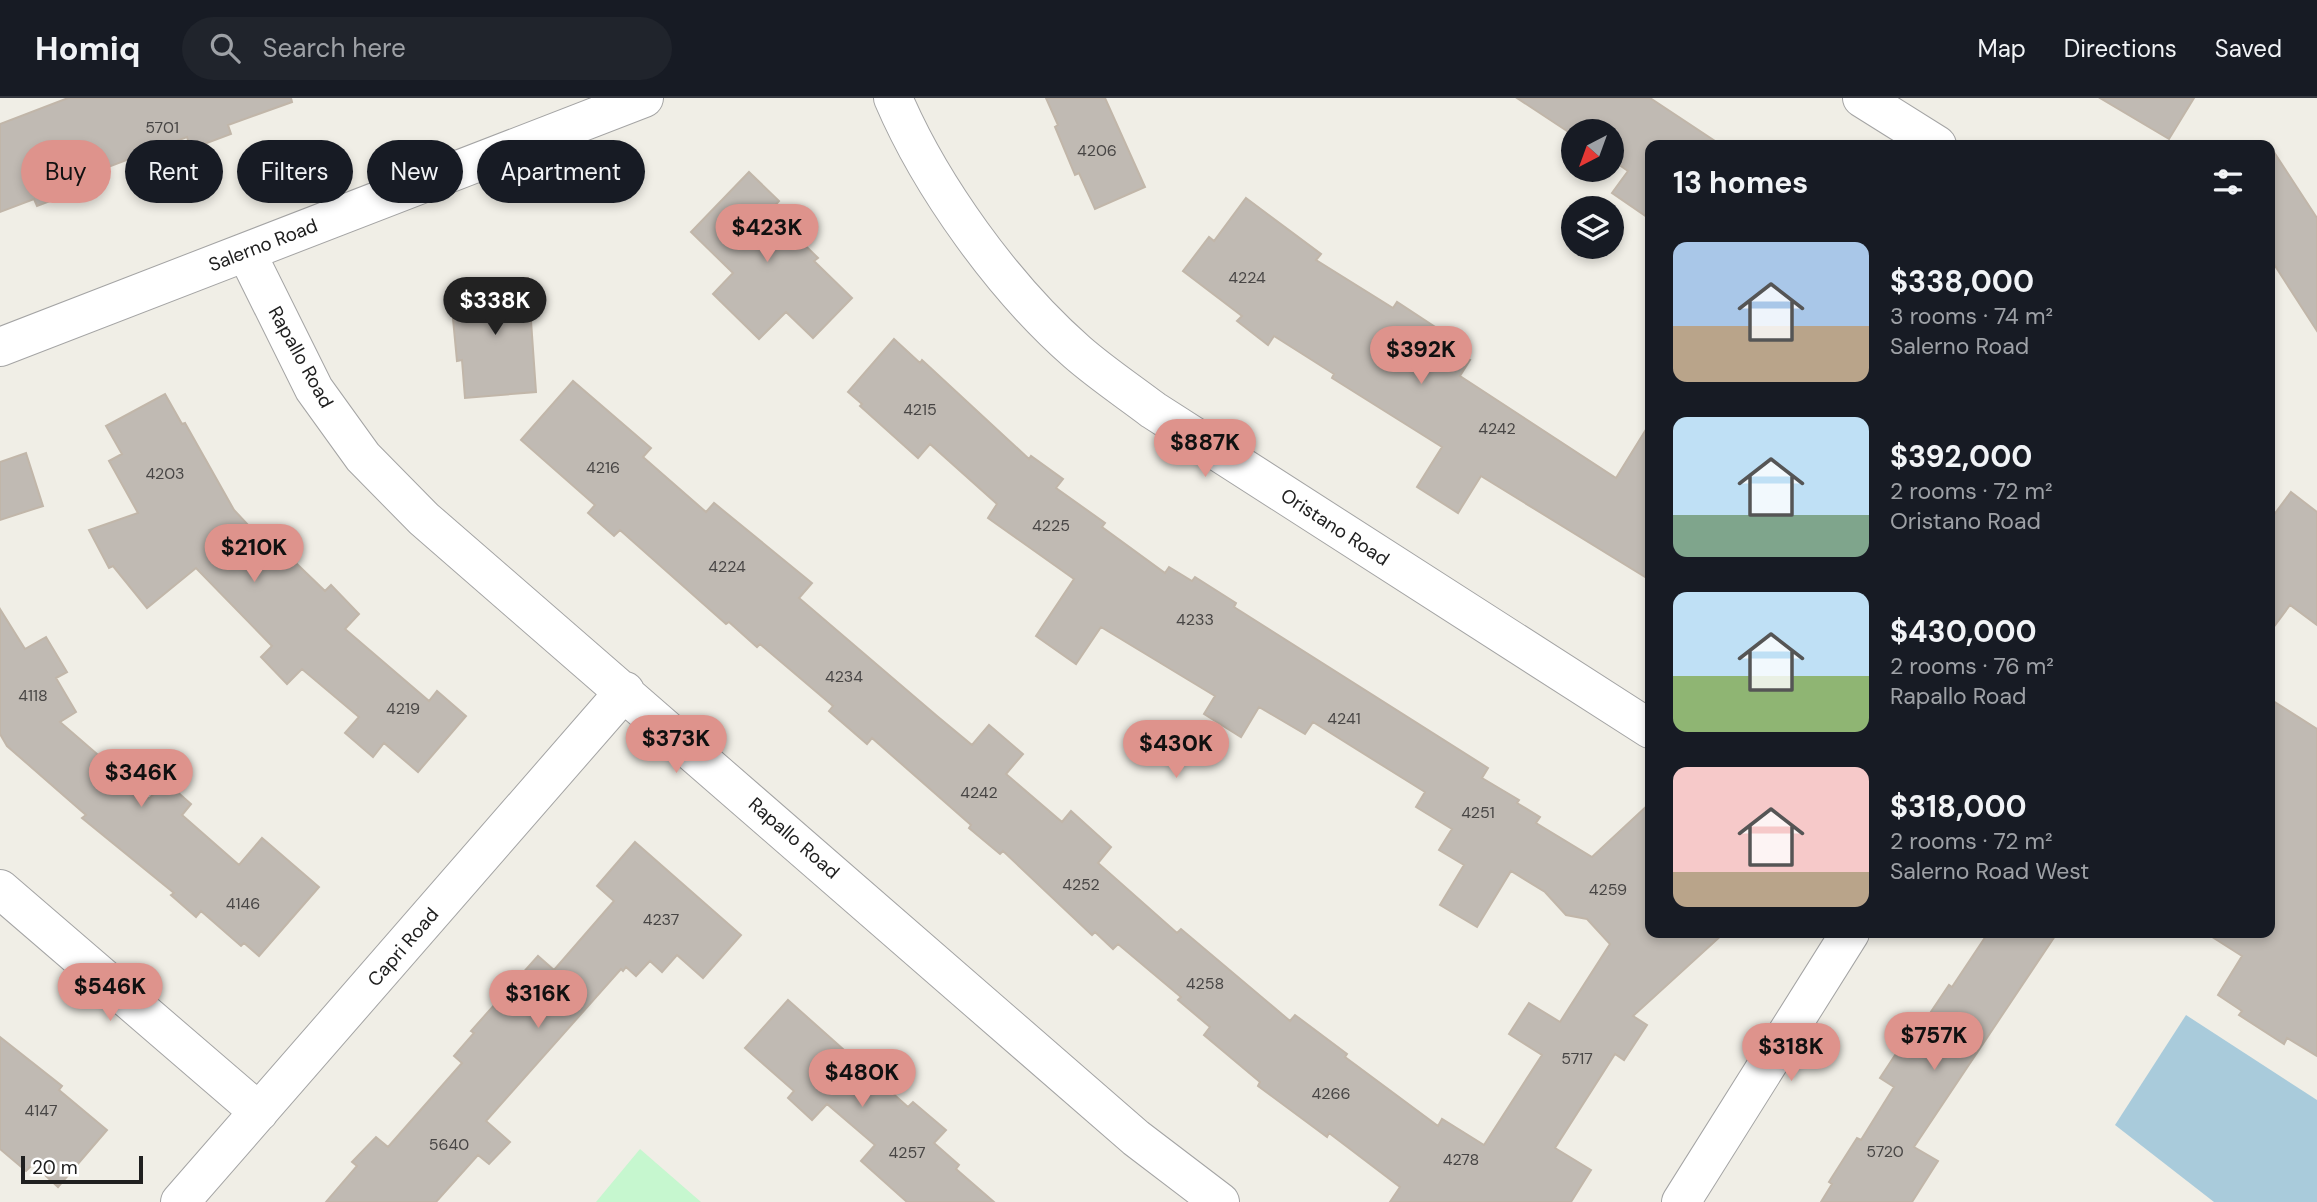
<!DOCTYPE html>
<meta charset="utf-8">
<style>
body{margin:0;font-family:"DM Sans",sans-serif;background:#20242c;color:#f1f3f6;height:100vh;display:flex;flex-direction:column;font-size:26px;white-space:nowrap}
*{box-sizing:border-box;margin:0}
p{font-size:23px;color:#9ea1a6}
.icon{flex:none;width:38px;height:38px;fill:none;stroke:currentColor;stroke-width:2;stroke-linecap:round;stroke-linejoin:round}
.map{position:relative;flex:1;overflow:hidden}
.sheet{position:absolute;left:1645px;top:42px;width:630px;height:798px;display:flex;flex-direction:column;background:#171b24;border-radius:14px;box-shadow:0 4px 10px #0003}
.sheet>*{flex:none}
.hud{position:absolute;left:21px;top:42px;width:665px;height:63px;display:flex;gap:14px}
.needle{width:46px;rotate:221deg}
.tools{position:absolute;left:1561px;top:21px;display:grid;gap:14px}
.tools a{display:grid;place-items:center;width:63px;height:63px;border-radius:50%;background:#171b24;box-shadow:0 4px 10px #0003;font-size:35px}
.scale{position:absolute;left:21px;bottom:18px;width:122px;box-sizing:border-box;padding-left:7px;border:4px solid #202020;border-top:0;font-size:19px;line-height:24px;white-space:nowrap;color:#202020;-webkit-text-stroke:5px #fff;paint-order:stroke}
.price{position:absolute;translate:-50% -60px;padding:0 16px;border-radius:24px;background:#de938c;color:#111;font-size:23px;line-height:46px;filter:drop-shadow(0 2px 4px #0008)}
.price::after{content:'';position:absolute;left:50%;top:42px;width:21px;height:16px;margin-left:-10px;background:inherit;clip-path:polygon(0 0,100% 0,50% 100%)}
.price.current{background:#222;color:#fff}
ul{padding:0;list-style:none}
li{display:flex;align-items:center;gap:21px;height:175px;padding:0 28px}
li span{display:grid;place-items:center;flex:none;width:196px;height:140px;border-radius:14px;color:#555}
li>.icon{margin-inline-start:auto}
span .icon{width:84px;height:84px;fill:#fffc;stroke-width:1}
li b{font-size:30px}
h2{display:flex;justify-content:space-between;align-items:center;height:84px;padding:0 28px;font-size:30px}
.pill{padding:0 24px;border-radius:32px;background:#171b24;box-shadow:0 4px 10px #0003;font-size:24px;line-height:63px}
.pill.current{background:#de938c;color:#111}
header{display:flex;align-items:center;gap:42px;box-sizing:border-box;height:98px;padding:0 35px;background:#171b24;border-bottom:2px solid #363941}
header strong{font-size:33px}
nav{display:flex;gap:38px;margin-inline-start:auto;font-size:24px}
.search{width:490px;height:63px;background:#20242c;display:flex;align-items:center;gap:18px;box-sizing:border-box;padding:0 24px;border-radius:38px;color:#9ea1a6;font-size:26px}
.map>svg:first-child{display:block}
</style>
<header>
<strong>Homiq</strong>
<div class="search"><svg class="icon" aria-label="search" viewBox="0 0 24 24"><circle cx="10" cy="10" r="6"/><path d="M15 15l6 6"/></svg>Search here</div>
<nav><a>Map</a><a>Directions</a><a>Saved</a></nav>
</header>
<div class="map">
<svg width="2317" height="1104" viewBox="0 0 2317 1104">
<rect width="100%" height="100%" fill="#f0eee6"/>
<path fill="#c6f7cf" d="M640 1051 701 1104H596Z"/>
<path fill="#a9cbdb" d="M2186 917 2317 1002V1104H2214L2115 1027Z"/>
<path fill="#c0bab3" stroke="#c1b6a9" stroke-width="2" d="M68 0H291L292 4 228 27 231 36 191 51 187 39 71 83 74 94 37 108 34 101 0 114V26Z
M1046 0H1105L1145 89 1095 111 1079 75 1075 77 1055 29 1058 27Z
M1517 0H1650L1721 47H1650V121L1612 95 1628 73 1612 62V33H1573V37Z
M2100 0H2194L2169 41Z
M2270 48 2317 120V233L2270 160Z
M749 74 779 103 770 113 818 160 814 163 852 200 813 240 786 214 759 241 713 196 733 175 691 134Z
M1246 100 1321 156 1316 162 1393 210 1397 204 1446 236 1444 240 1468 257 1466 260 1470 262 1460 278 1616 380 1650 325V482L1481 378 1458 415 1417 389 1442 349 1332 280 1334 276 1274 238 1268 247 1237 223 1242 218 1183 173 1209 139 1214 143Z
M528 180 536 294 465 300 462 262 457 263 452 210 456 209 453 186Z
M894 241 920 265 922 262 1029 361 1031 358 1063 381 1056 390 1105 425 1102 429 1165 475 1169 469 1192 483 1195 479 1236 505 1234 509 1488 670 1482 680 1519 702 1517 705 1540 719 1536 725 1592 759 1650 705V835H1724L1633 918 1647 927 1624 962 1615 956 1555 1050 1591 1072 1571 1104H1390L1400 1089 1329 1035 1327 1039 1258 988 1260 984 1204 937 1210 929 1178 902 1181 899 1118 846 1113 851 1095 834 1092 837 1003 753 1000 756 969 730 971 727 872 640 867 646 829 613 833 608 760 546 757 549 729 524 726 526 620 432 614 438 588 415 595 407 521 342 573 283 651 350 643 359 706 414 714 405 812 485 799 500 937 618 972 647 989 627 1023 656 1006 676 1062 724 1071 713 1111 749 1098 765 1177 835 1181 831 1290 923 1295 917 1347 956 1345 959 1438 1028 1442 1021 1484 1047 1542 957 1509 936 1529 905 1560 924 1610 846 1587 821 1566 817 1545 794 1511 773 1477 829 1440 807 1464 767 1439 752 1452 731 1416 709 1425 694 1313 624 1305 636 1259 609 1241 639 1204 616 1215 598 1101 529 1076 566 1036 538 1074 481 988 420 997 406 930 346 918 360 860 308 862 306 848 294Z
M165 296 182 326 185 325 234 412 267 447 272 442 325 493 331 487 359 516 345 531 429 603 437 593 466 618 418 674 384 645 373 659 345 635 359 619 302 571 287 586 261 559 272 548 196 470 147 510 113 468 109 470 89 432 138 415 109 363 122 356 106 328Z
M26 355 43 408 0 422V364Z
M2291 394 2317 414V527L2290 507 2270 534V422Z
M0 511 25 551 46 539 67 574 56 580 76 614 60 624 149 701 165 683 191 706 182 717 239 767 262 740 319 789 259 858 244 845 241 848 201 813 196 819 171 797 174 795 82 720 86 717 7 648 0 636Z
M2270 601 2317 631V958L2287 940 2284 946 2239 917 2242 913 2218 897 2242 858 2206 835H2270Z
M635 744 741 837 703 880 677 857 662 874 650 863 636 878 626 869 623 873 621 871 486 1023 510 1044 489 1066 478 1057 436 1104H326L357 1068 352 1064 376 1039 388 1049 462 965 454 958 474 935 471 933 538 858 554 872 614 803 597 788Z
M1988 835H2057L1914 1049 1938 1063 1912 1104H1821L1832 1086 1829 1084 1857 1040 1861 1042 1894 989 1880 980 1903 945 1908 948 1949 887 1952 889Z
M788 902 908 1009 913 1004 946 1032 934 1045 959 1067 956 1071 994 1104H907L861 1063 875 1047 827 1006 812 1022 788 1000 794 993 745 950Z
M0 939 62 988 59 992 107 1032 58 1089 33 1066 26 1073 0 1051Z"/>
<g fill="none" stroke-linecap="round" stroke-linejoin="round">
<defs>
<path id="minor" d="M893 0C931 89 1004 190 1077 254 1101 275 1128 293 1153 312L1650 631
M1862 0 1937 47
M246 154 314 291 363 359 424 421 1136 1040 1220 1104
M0 249 644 0
M0 791 259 1014
M180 1104 625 593
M1681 1104 1850 835"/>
</defs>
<use href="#minor" stroke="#a4a4a4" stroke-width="40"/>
<use href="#minor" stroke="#fff" stroke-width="38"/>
</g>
<g text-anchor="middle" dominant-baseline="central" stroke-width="7" stroke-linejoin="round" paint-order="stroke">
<g font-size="16" fill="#484645">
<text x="162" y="29">5701</text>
<text x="1097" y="52">4206</text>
<text x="1247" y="179">4224</text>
<text x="920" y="311">4215</text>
<text x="1497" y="330">4242</text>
<text x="603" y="369">4216</text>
<text x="165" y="375">4203</text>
<text x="1051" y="427">4225</text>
<text x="727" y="468">4224</text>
<text x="1195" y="521">4233</text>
<text x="844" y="578">4234</text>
<text x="33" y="597">4118</text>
<text x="403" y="610">4219</text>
<text x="1344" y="620">4241</text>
<text x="979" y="694">4242</text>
<text x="1478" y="714">4251</text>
<text x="1081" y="786">4252</text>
<text x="1608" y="791">4259</text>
<text x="243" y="805">4146</text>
<text x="661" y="821">4237</text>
<text x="1205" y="885">4258</text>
<text x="1577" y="960">5717</text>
<text x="1331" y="995">4266</text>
<text x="41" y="1012">4147</text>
<text x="449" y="1046">5640</text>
<text x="1885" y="1053">5720</text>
<text x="907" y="1054">4257</text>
<text x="1461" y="1061">4278</text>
</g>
<g font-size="19" fill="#202020" stroke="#fff">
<text transform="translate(263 147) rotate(-21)">Salerno Road</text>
<text transform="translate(301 259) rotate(61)">Rapallo Road</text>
<text transform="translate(1335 429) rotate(33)">Oristano Road</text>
<text transform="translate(794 740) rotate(41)">Rapallo Road</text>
<text transform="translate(403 849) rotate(-49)">Capri Road</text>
</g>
</g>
</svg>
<div class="tools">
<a><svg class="needle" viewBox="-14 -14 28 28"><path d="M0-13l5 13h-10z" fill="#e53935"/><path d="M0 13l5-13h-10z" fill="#9ea1a6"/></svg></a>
<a><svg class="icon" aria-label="layers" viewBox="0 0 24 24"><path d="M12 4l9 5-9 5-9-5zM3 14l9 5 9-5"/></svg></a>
</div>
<div class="scale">20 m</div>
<b class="price" style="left:767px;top:166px">$423K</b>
<b class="price current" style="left:495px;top:239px">$338K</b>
<b class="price" style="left:1421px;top:288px">$392K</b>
<b class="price" style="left:1205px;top:381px">$887K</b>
<b class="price" style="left:254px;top:486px">$210K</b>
<b class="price" style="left:676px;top:677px">$373K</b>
<b class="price" style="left:1176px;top:682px">$430K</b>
<b class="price" style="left:141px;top:711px">$346K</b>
<b class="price" style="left:110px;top:925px">$546K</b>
<b class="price" style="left:538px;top:932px">$316K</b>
<b class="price" style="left:1934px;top:974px">$757K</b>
<b class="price" style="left:1791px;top:985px">$318K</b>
<b class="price" style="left:862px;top:1011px">$480K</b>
<div class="hud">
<a class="pill current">Buy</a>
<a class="pill">Rent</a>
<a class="pill">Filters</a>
<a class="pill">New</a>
<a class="pill">Apartment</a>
</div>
<section class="sheet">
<h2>13 homes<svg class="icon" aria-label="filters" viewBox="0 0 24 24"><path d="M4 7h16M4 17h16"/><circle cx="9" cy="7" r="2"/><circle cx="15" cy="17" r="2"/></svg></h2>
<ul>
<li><span style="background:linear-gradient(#a9c7e8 60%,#b9a48a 0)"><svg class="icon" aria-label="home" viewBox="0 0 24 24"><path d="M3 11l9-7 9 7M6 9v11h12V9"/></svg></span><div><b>$338,000</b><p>3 rooms · 74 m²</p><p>Salerno Road</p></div></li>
<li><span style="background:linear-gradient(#bfe0f5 70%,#7fa58c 0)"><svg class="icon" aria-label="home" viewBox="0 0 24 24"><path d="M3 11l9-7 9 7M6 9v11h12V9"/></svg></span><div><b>$392,000</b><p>2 rooms · 72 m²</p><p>Oristano Road</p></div></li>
<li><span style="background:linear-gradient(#bfe0f5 60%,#8fb573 0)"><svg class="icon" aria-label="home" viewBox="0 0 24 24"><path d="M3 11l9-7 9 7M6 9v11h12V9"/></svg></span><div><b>$430,000</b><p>2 rooms · 76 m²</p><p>Rapallo Road</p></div></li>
<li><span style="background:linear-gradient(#f6c9c9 75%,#b9a48a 0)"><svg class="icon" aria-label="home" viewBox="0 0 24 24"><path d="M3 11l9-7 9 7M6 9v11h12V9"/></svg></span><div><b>$318,000</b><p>2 rooms · 72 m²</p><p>Salerno Road West</p></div></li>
</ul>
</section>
</div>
